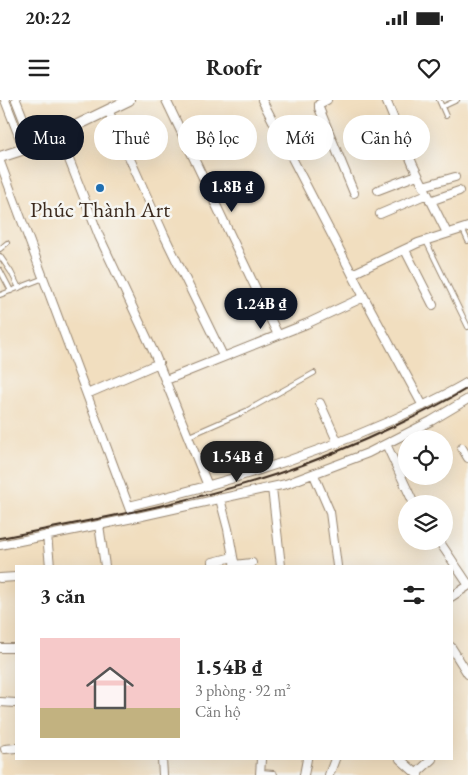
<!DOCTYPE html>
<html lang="vi">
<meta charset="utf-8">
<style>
body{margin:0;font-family:"EB Garamond",serif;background:#f6f6f6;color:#222;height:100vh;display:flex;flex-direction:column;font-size:19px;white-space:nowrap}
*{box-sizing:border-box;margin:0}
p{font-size:16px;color:#767676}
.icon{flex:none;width:28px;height:28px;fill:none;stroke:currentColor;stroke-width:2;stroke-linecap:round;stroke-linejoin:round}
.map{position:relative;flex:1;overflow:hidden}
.side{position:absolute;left:15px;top:465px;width:438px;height:195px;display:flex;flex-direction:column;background:#fff;border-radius:0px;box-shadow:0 5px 20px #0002}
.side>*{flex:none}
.guide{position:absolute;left:15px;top:15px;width:439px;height:45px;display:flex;gap:10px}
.tools{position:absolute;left:398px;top:330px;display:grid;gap:10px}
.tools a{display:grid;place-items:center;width:55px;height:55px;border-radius:50%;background:#fff;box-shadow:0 5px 20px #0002;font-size:25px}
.price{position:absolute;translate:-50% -42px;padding:0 11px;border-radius:18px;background:#111827;color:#fff;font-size:16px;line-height:32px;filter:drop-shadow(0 1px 2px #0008)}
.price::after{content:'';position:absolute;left:50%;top:30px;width:15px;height:11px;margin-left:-8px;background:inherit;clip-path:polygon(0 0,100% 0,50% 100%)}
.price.current{background:#222;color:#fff}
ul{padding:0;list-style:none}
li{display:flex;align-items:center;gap:15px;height:125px;padding:0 25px}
li span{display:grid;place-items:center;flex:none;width:140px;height:100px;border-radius:0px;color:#555}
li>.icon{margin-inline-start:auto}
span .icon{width:60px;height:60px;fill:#fffc;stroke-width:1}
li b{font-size:21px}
h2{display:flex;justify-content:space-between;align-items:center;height:60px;padding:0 25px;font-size:21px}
.tag{padding:0 18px;border-radius:22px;background:#fff;box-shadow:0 5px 20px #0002;font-size:18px;line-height:45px}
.tag.current{background:#111827;color:#fff}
.status{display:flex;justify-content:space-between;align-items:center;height:35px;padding:0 25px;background:#fff;direction:ltr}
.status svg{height:14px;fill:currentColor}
header{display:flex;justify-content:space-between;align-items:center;height:65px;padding:0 25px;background:#fff;font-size:22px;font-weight:700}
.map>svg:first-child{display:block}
</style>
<div class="status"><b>20:22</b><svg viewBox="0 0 49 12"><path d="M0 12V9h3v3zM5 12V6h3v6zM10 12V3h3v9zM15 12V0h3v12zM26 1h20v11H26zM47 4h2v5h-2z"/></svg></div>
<header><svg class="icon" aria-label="menu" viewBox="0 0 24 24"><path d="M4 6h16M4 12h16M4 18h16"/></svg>Roofr<svg class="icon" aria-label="heart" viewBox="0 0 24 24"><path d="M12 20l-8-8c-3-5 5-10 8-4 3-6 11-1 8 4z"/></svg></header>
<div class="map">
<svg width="468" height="675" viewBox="0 0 468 675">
<rect width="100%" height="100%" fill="#f6f6f2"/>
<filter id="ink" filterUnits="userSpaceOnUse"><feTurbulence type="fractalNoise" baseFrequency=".02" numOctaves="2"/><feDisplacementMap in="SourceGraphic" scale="10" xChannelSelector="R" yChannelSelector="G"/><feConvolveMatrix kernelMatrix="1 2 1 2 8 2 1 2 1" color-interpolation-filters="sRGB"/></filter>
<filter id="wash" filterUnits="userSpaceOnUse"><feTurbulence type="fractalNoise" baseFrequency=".0096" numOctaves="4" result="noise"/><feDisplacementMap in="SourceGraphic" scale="20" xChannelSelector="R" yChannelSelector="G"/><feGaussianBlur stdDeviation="1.12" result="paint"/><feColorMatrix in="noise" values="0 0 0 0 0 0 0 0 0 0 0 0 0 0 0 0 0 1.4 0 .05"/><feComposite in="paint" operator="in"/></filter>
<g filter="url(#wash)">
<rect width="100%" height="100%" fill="#f1debf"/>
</g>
<g filter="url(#ink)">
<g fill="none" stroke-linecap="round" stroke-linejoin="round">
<defs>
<path id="lane" d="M439 0 446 16
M442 7 457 0
M462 128 468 141
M426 141 468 227
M0 149 7 143
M0 156 11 172 19 188
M0 170 11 191
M0 195 44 178
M189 336 246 311 314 273"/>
<path id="street" d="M5 0 24 49
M16 0 34 46
M166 0 278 235
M262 0 364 197 423 306
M327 0 319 4V8L354 93
M386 0 413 65 447 133
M108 10 165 137 223 256
M59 34 99 136 155 255 208 386
M0 62 133 418
M423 86 455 77
M378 90 417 75
M430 101 459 91
M380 114 427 94
M405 150 433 205
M352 174 418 143 468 127
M166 280 306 224 364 197
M87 294 159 263
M320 303 338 343
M386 344 414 404
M462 348 468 358
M314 375 330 412 337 466
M272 388 281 466
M220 399 228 429 233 457
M129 406C218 385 306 358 390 321 416 309 443 297 468 282
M99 425 105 466
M47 435 50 466
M439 441 468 484
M0 445 133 418 286 384 368 353 431 321 468 299
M213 462 233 457 235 466
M234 465 252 463
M0 478 16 477
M451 497 468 486
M451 547 468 574
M0 548H16
M0 602 16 603
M5 649 16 648
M162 659 163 675
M400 659 418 675
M417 673 432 659
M261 674 273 675
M260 675 261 659
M304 675 307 659
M329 675 335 659"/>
<path id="secondary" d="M0 57 34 46 129 0"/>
</defs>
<use href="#lane" stroke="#96846e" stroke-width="6"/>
<use href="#street" stroke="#96846e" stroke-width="10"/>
<use href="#secondary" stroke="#96846e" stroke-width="12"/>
<use href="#lane" stroke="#fff" stroke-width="4"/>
<use href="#street" stroke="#fff" stroke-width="8"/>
<use href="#secondary" stroke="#fff" stroke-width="10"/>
<path stroke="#3b2a1e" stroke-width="2" d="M0 438C92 420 185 404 274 375 316 361 357 344 397 325 421 314 445 302 468 288"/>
</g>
</g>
<circle fill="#1f6fb2" stroke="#f6f6f2" stroke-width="2" cx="100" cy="88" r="5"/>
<g text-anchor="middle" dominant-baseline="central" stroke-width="5" stroke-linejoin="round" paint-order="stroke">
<g font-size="22" fill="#3b2a1e" stroke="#f6f6f2">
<text x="100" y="109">Phúc Thành Art</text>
</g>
</g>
</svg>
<div class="tools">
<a><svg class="icon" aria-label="locate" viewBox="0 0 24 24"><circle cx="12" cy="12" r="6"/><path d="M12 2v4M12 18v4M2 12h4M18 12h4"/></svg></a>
<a><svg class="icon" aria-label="layers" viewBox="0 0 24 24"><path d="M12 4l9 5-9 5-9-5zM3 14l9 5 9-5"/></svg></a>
</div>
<b class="price" style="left:232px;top:113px">1.8B ₫</b>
<b class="price" style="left:261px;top:230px">1.24B ₫</b>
<b class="price current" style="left:237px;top:383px">1.54B ₫</b>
<div class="guide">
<a class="tag current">Mua</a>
<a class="tag">Thuê</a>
<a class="tag">Bộ lọc</a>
<a class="tag">Mới</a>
<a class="tag">Căn hộ</a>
</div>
<section class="side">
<h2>3 căn<svg class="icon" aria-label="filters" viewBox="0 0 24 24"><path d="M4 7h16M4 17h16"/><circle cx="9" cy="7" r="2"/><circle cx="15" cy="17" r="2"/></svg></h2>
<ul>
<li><span style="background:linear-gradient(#f6c9c9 70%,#c2b280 0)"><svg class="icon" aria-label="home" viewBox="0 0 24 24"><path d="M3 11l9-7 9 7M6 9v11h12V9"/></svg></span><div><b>1.54B ₫</b><p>3 phòng · 92 m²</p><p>Căn hộ</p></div></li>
</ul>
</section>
</div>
